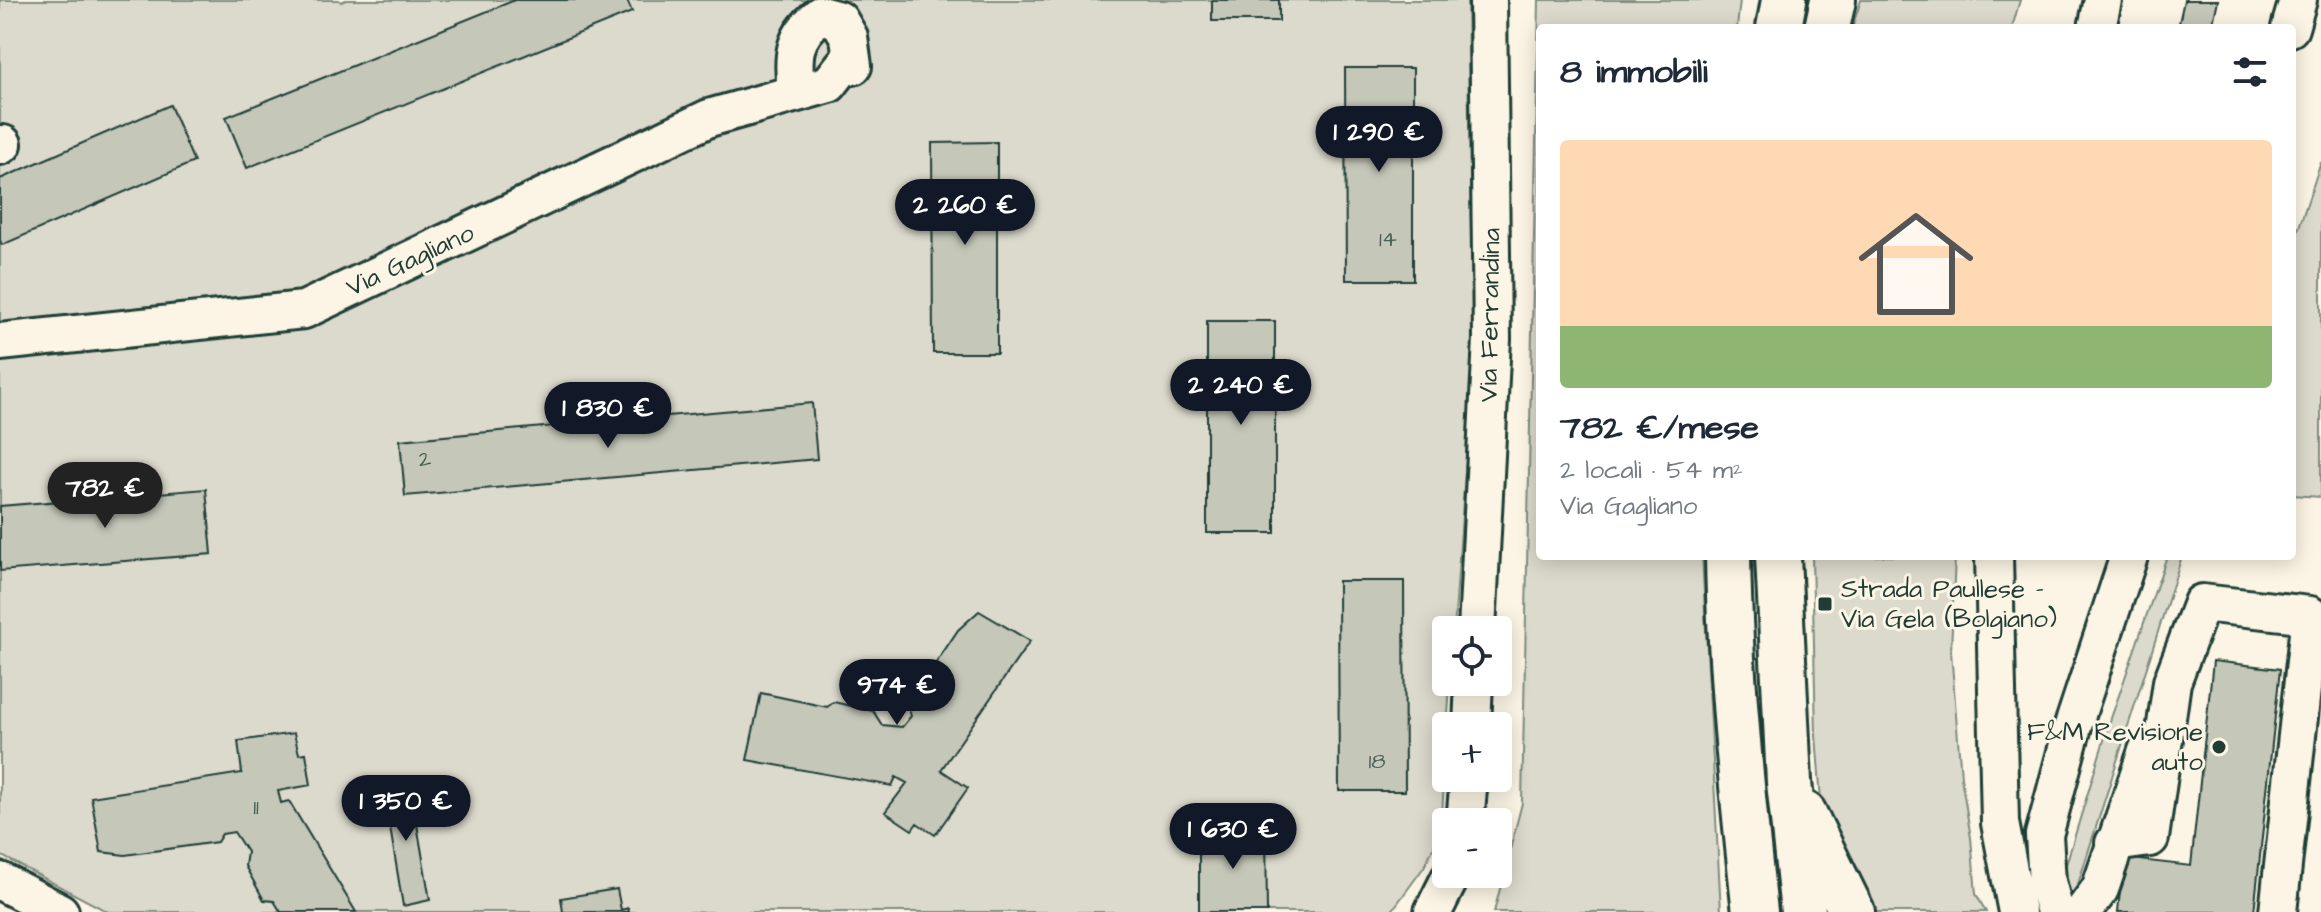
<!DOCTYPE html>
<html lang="it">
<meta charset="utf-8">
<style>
body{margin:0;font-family:"Architects Daughter",sans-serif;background:#f2f2f3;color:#1f2937;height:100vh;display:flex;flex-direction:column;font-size:30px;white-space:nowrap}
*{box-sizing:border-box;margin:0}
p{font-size:26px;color:#747a83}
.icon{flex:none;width:44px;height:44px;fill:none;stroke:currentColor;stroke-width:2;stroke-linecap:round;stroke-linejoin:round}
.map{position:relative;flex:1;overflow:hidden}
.panel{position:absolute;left:1536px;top:24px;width:760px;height:536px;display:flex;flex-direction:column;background:#fff;border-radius:8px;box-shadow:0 4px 20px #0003}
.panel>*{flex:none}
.tools{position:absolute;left:1432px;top:616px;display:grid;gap:16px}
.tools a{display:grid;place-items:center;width:80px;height:80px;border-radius:8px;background:#fff;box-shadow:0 4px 20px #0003;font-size:40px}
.price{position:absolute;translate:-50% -68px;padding:0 18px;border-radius:28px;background:#111827;color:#fff;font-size:26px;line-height:52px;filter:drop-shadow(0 2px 4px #0008)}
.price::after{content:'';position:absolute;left:50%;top:48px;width:24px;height:18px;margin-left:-12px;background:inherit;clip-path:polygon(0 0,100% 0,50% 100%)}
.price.on{background:#222;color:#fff}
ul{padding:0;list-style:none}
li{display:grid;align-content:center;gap:16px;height:424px;padding:0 24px}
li+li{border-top:2px solid #e0e1e3}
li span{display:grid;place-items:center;height:248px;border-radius:8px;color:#555}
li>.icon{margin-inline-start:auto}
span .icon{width:144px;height:144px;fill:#fffc;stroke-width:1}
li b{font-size:34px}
h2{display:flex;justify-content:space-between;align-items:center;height:96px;padding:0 24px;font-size:34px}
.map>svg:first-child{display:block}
</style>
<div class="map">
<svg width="2321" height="912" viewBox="0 0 2321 912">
<rect width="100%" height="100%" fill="#fcf5e5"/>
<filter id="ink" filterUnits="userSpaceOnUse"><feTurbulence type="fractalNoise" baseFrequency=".0125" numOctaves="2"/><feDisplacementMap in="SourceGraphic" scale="16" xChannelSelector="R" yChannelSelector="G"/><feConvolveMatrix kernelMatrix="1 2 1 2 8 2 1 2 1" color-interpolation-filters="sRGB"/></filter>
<g filter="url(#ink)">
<path fill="#dcdacc" stroke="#7e8c80" stroke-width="2" d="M0 0H339L341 2 346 0H1467L1473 358 1454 630H1446V682H1450L1441 832 1424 867 1391 912H108L0 855Z
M1539 0H1740L1737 28H1540V556H1702L1721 912H1494L1522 803Z
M1861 0H2020L2012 28H1852Z
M2321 162V497L2292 495V248Z
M1812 556H1955L1951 651 1961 777 1971 838 1976 894 1986 912H1868L1822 813 1816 735Z
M2167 556H2182L2072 903 2065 868 2108 727Z"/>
<path fill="#c5c7b9" stroke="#1f3d34" stroke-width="2" d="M515 0H627L632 12 247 168 226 117Z
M1212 0H1279V21H1212Z
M2184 0H2218L2212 28H2178Z
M1345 68H1413V280H1346Z
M170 105 194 162 2 245 0 240V179Z
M997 142V353H933L932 143Z
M1207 321H1275V533H1207Z
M812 403 817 459 405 496 400 440Z
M206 489 212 554 0 571V506Z
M1338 581H1404L1405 791H1339Z
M979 611 1030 641 941 770 968 788 935 835 917 823 912 830 885 812 907 783 896 777 892 786 747 760 761 693 827 707 834 702 873 711 882 725 902 727 911 716 908 705 958 630Z
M2213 661 2280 669 2254 912H2118L2123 858 2191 866Z
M294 733 299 754 306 753 311 785 278 791 281 803 289 801 356 912H281L274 901 264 900 245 866 247 852 234 832 222 834 217 842 125 855 101 852 91 797 242 773 238 741Z
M409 778 430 900 403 906 383 785Z
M1266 829 1267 912H1199V830Z
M617 889 621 910 628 908 629 912H563L561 898Z"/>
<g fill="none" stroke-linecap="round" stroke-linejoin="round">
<defs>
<path id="minor" d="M2097 28 2103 0
M2290 28 2298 0
M0 146 3 144
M0 342 304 310 709 118 829 84 847 61 853 66 849 37 839 20 820 15C791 39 793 57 796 92
M1994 556 2000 823 2017 912
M1477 630 1492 339 1488 0
M1472 726 1474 682
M1465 822 1469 778
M2114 843 2150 838 2172 682 2202 603 2310 615 2278 912
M0 881 60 912
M1433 912 1452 874
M2055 912 2047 882 2044 835 2073 726 2129 556
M2083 912 2100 889 2147 751"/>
<path id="major" d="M1779 28 1784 0
M1827 28 1833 0
M1728 556C1730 675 1742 793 1755 912
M1778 556 1789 782 1803 912
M1804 814 1852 912"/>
</defs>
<use href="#minor" stroke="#1f3d34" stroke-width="42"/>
<use href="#major" stroke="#1f3d34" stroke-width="50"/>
<use href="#minor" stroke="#fcf5e5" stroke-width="36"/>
<use href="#major" stroke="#fcf5e5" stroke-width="44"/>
</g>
</g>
<g fill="#1f3d34" stroke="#fcf5e5" stroke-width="3">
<rect x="1817" y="596" width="16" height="16" rx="4"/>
<circle cx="2219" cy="747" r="8"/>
</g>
<g text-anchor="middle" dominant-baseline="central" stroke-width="6" stroke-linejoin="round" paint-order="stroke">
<g font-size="22" fill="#486055">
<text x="1388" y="239">14</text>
<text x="425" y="459">2</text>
<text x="1377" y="761">18</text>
<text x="256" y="807">11</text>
</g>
<g font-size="26" fill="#1f3d34" stroke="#fcf5e5">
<text transform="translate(410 260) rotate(-25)">Via Gagliano</text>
<text transform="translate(1490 315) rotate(-89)">Via Ferrandina</text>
</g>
<g font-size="26" fill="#1f3d34" stroke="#fcf5e5" text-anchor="start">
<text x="1841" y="589">Strada Paullese -<tspan x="1841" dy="30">Via Gela (Bolgiano)</tspan></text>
<text x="2203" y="732" text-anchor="end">F&amp;M Revisione<tspan x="2203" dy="30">auto</tspan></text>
</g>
</g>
</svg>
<div class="tools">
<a><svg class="icon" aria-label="locate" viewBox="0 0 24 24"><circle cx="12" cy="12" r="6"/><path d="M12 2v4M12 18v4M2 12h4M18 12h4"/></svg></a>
<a>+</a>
<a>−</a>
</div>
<b class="price" style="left:1379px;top:174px">1 290 €</b>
<b class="price" style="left:965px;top:247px">2 260 €</b>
<b class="price" style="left:1241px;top:427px">2 240 €</b>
<b class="price" style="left:608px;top:450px">1 830 €</b>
<b class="price on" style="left:105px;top:530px">782 €</b>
<b class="price" style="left:897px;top:727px">974 €</b>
<b class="price" style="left:406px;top:843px">1 350 €</b>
<b class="price" style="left:1233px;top:871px">1 630 €</b>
<section class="panel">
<h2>8 immobili<svg class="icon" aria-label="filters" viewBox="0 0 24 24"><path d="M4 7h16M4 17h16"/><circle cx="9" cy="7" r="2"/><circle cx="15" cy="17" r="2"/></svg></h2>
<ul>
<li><span style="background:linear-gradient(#ffd9b3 75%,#8fb573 0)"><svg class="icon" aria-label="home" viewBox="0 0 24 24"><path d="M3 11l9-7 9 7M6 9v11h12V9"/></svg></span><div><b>782 €/mese</b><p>2 locali · 54 m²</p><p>Via Gagliano</p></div></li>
</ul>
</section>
</div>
